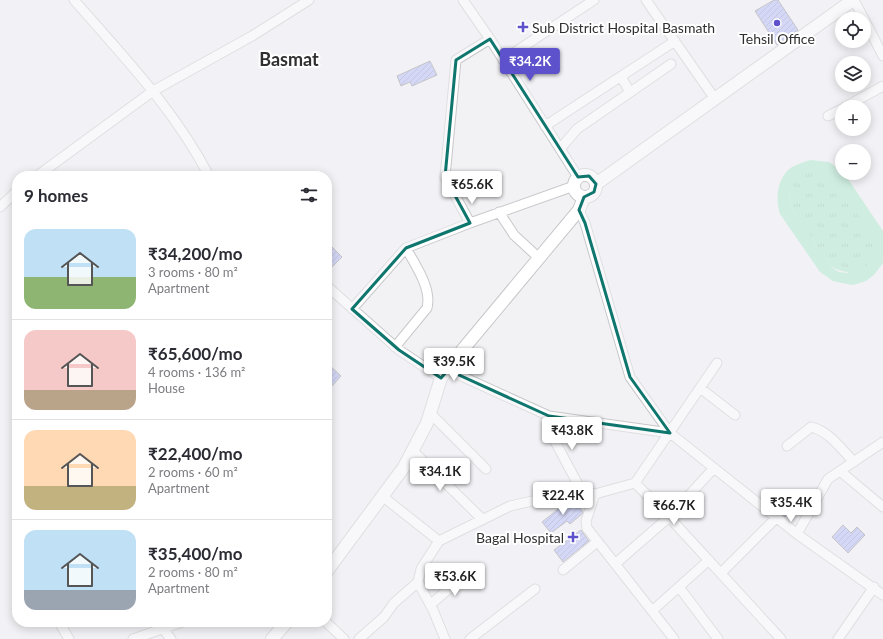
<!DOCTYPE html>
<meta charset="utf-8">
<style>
body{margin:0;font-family:Lato,sans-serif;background:#f7f7f7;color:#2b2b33;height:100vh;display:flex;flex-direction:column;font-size:15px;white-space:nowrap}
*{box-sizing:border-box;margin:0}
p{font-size:13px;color:#7c7c81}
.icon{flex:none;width:22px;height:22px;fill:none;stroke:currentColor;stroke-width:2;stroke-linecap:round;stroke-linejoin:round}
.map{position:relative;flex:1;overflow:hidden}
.panel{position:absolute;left:12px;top:171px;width:320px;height:456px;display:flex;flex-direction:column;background:#fff;border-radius:16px;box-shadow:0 2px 10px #0003}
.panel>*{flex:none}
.fabs{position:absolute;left:835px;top:12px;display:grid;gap:8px}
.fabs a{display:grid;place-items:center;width:36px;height:36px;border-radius:50%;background:#fff;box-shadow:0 2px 10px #0003;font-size:20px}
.price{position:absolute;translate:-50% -34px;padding:0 9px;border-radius:4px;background:#fff;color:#222;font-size:13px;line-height:26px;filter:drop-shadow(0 1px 2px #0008)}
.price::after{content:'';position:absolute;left:50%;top:24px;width:12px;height:9px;margin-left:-6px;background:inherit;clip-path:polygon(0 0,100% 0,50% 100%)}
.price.selected{background:#5d52cb;color:#fff}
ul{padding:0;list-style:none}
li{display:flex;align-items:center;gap:12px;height:100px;padding:0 12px}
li+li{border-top:1px solid #e1e1e2}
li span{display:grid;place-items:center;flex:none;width:112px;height:80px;border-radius:12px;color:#555}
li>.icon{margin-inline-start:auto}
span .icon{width:48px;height:48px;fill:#fffc;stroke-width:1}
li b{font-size:17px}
h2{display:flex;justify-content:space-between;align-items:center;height:48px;padding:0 12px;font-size:17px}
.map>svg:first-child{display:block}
</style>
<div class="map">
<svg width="883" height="639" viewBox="0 0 883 639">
<defs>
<pattern id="park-tufts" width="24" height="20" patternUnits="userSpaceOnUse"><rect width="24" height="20" fill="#a4e7c5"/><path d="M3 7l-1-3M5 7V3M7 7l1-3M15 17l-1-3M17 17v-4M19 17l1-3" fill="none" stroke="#8ec6aa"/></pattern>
<pattern id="building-hatch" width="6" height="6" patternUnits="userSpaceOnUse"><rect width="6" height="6" fill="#afb7f4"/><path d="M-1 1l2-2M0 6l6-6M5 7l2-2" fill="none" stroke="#8f95c6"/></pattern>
</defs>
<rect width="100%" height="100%" fill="#f2f2f5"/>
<path fill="#a4e7c5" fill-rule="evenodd" d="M810 160 829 162 842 171V173H844L883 231V263L874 275 866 281 853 285 842 283 833 281 820 272 780 214C775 199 777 177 792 167 798 164 804 162 810 160ZM789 195 848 273 839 272 830 266 791 207Z"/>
<path fill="url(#park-tufts)" d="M814 171 825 174 834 179 875 241C874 246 874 252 872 257 865 276 845 275 830 266L791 207C786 187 795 176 814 171Z"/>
<path fill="url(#building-hatch)" stroke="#8e8f91" d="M774 0H778L798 30 777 45 755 11Z
M430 61 437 75 412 86 410 82 401 86 397 76Z
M332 247 342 257 327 272V252Z
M327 363 341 376 332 386 327 381Z
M775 491 794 507 785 517 766 501Z
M572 498 583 512 582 514 570 524 567 521 551 533 542 522Z
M843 525 851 533 857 527 865 535 848 553 832 537Z
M581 530 589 541 563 562 554 550Z"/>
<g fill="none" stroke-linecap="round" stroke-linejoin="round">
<defs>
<path id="minor" d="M74 0C123 56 175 110 209 176
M463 0 490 39 578 177
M646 0 715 99
M854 0 864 19
M864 19 883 56
M503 60 594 0
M621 77 630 92
M845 107 883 86
M828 116 842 109
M545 126 675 41
M560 149 577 129 671 64
M37 176 153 91 252 36 309 0
M0 207 17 191
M579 210 585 223 630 377 670 433 797 534
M499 212 514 235 539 258
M470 223 574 186
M327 286 399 350 441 378
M352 309 406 248 470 223 445 177 456 60 490 39
M395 347 427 308C432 288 415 265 406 248
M448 370 549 416 670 433
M700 388 735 415
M430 413 486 469
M549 416 550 432 581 490
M883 442 828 479 797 534 883 595
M787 446 811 427C829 431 841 449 854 462
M413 451 482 519
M840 471 883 507
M635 483 669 517 781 639
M595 494 586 521 587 528 674 639
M382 496 439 541
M615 564 669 517 714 468
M563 570 597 542
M721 573 776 518
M679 587 718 639
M430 605 466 574
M652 611 709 560
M59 622 69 639
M326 622 344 639
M163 629 171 639
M133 639 182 622
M359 639 384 617 394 603 418 582
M445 639 433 610 418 582 421 569 439 541 510 506 581 490 595 494 635 483 717 363
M470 639 535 589
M838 639 874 587"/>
<path id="major" d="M574 186a11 11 0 1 1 22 0a11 11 0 1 1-22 0Z
M596 184 853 0
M327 571 404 467 427 423 441 378 464 348 579 210 584 197
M272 639 287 622"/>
</defs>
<use href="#minor" stroke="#c8c8cb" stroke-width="11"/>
<use href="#major" stroke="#c8c8cb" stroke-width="14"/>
<use href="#minor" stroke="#fff" stroke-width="9"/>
<use href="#major" stroke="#fff" stroke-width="12"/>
</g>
<path d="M0 0H883V639H0ZM490 39 578 177 589 176 596 184 594 192 584 197 579 210 585 223 630 377 670 433 549 416 448 370 441 378 399 350 352 309 406 248 470 223 445 177 456 60Z" fill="#f2f2f5" fill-opacity=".55" fill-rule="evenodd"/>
<path fill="none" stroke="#0f766e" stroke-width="3" stroke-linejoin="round" d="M490 39 578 177 589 176 596 184 594 192 584 197 579 210 585 223 630 377 670 433 549 416 448 370 441 378 399 350 352 309 406 248 470 223 445 177 456 60Z"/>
<g fill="#5d52cb" stroke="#fff" stroke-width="1.5">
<circle cx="777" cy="23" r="4"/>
<path d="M521 21h4v4h4v4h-4v4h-4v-4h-4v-4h4z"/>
<path d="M571 531h4v4h4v4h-4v4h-4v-4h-4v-4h4z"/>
</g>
<g text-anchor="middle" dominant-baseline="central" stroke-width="4" stroke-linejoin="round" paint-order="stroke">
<g font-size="14" fill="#303031" stroke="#fff" text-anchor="start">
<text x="532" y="27">Sub District Hospital Basmath</text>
<text x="777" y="38" text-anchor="middle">Tehsil Office</text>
<text x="564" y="537" text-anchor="end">Bagal Hospital</text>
</g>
<g font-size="18" font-weight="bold" fill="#303031" stroke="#fff">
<text x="289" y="59">Basmat</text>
</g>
</g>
</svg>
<div class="fabs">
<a><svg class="icon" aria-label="locate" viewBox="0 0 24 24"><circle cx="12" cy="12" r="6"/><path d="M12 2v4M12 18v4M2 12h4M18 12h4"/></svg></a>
<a><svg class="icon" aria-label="layers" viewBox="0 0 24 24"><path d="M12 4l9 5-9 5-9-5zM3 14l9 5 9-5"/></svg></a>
<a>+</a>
<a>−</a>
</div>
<b class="price selected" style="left:530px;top:82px">₹34.2K</b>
<b class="price" style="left:472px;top:205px">₹65.6K</b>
<b class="price" style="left:454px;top:382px">₹39.5K</b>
<b class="price" style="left:572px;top:451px">₹43.8K</b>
<b class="price" style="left:440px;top:492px">₹34.1K</b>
<b class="price" style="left:563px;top:516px">₹22.4K</b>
<b class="price" style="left:791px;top:523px">₹35.4K</b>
<b class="price" style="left:674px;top:526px">₹66.7K</b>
<b class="price" style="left:455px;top:597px">₹53.6K</b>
<section class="panel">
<h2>9 homes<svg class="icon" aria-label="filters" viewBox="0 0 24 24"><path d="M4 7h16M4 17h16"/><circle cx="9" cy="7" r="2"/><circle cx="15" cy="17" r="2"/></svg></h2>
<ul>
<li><span style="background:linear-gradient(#bfe0f5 60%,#8fb573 0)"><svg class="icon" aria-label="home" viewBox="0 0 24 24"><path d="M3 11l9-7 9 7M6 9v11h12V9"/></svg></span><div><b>₹34,200/mo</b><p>3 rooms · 80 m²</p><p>Apartment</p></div></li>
<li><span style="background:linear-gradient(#f6c9c9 75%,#b9a48a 0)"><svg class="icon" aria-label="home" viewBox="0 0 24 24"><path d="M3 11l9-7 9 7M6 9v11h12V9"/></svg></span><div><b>₹65,600/mo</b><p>4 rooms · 136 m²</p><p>House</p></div></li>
<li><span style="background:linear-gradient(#ffd9b3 70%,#c2b280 0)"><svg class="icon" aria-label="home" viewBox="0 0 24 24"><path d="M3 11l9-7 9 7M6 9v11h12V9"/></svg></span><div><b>₹22,400/mo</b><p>2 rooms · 60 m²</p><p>Apartment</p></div></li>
<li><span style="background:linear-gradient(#bfe0f5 75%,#9aa5b1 0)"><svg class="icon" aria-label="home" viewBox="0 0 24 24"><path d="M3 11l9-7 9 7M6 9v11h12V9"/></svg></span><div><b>₹35,400/mo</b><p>2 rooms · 80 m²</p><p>Apartment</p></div></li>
</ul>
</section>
</div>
